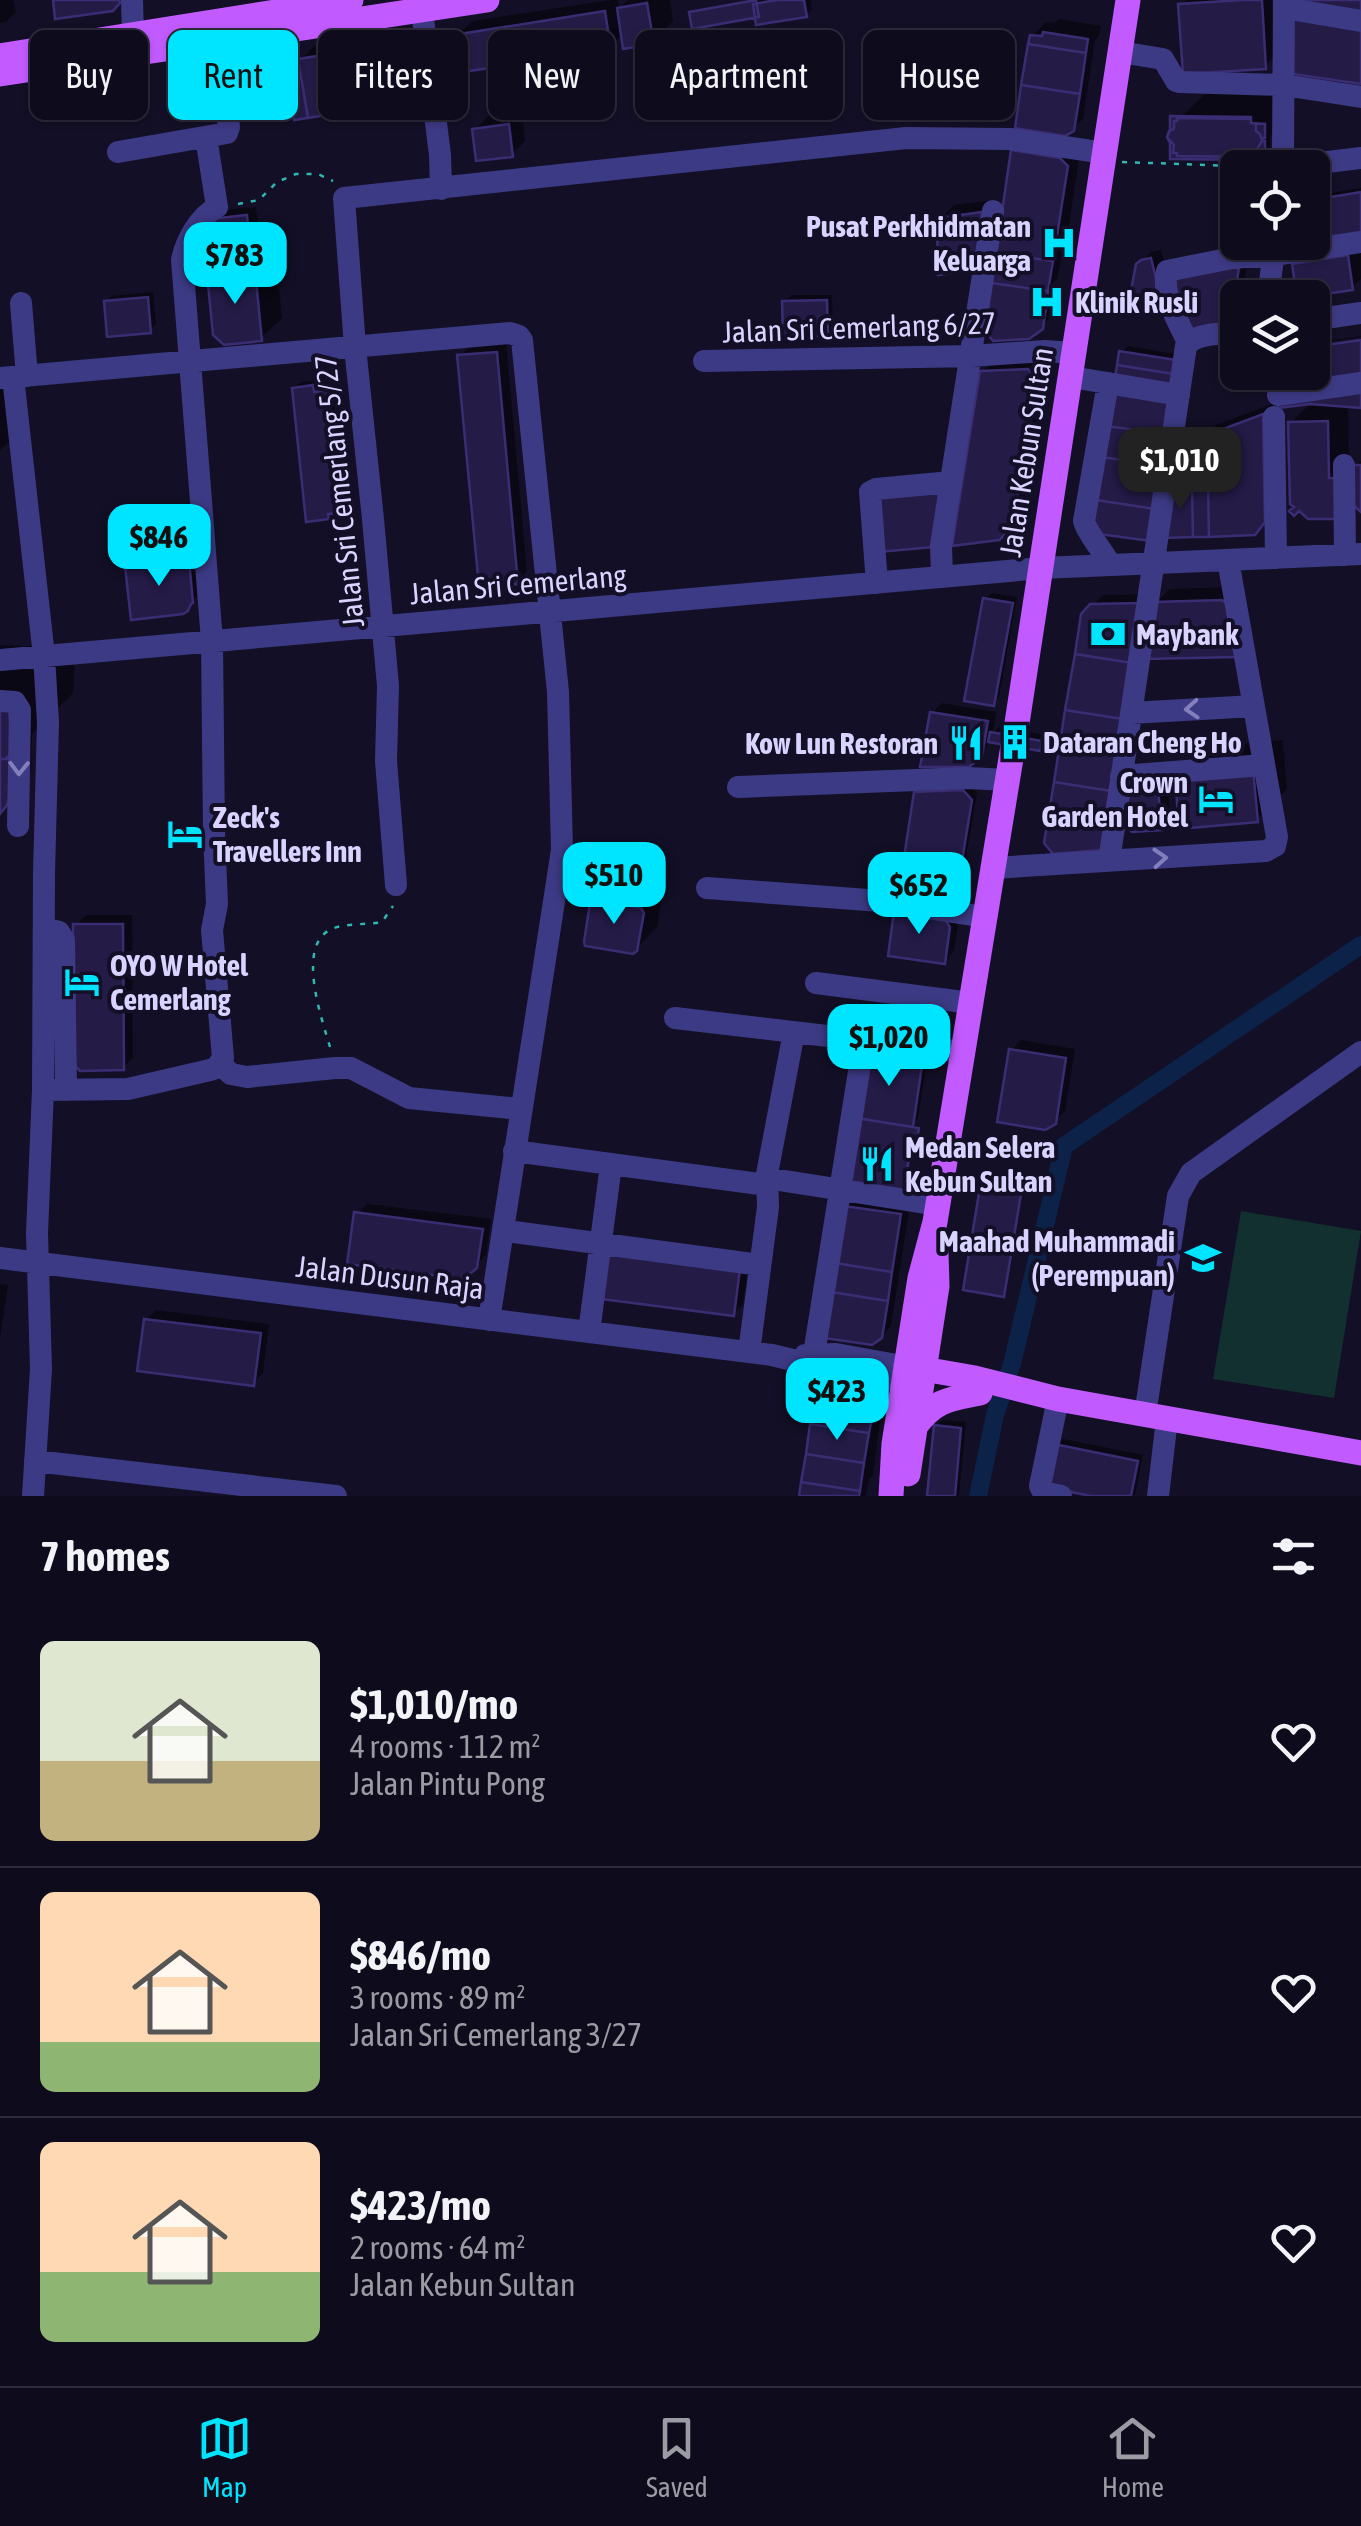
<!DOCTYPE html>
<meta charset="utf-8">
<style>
body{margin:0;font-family:"Asap Condensed",sans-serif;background:#171425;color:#f1f3f6;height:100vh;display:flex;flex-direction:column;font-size:38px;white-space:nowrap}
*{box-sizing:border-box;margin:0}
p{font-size:32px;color:#9b9ba3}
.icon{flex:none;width:55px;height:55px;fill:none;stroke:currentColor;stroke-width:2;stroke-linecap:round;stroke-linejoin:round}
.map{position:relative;height:1496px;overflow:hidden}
.side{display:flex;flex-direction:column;background:#0e0b1c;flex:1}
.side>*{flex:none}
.guide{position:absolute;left:30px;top:30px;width:1302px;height:90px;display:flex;gap:20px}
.controls{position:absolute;left:1220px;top:150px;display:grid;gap:20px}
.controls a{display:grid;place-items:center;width:110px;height:110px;border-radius:15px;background:#0e0b1c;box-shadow:0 2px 8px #0004,0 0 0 2px #2e2b3b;font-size:50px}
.price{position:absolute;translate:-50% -85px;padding:0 22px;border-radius:20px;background:#00e5ff;color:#111;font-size:32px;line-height:65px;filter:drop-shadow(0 2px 5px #0008)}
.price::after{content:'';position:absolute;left:50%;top:60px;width:30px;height:22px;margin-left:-15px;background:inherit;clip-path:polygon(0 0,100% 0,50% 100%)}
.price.active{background:#222;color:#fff}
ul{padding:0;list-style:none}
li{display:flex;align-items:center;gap:30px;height:250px;padding:0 40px}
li+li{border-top:2px solid #2e2b3b}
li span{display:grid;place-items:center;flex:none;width:280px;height:200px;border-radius:15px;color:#555}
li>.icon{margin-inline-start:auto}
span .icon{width:120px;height:120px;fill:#fffc;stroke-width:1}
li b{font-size:42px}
h2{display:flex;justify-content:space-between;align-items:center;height:120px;padding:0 40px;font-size:42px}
.tag{padding:0 35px;border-radius:15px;background:#0e0b1c;box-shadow:0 2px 8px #0004,0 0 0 2px #2e2b3b;font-size:35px;line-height:90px}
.tag.active{background:#00e5ff;color:#111}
.tabs{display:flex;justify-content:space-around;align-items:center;height:140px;border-top:2px solid #2e2b3b;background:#0e0b1c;font-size:28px;color:#9b9ba3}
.tabs a{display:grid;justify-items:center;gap:5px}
.tabs .active{color:#00e5ff}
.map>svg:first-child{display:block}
</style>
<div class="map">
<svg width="1361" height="1496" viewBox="0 0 1361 1496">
<rect width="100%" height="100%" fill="#130f26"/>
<path fill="#12302f" d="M1241 1211 1361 1231 1334 1398 1213 1379Z"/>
<path fill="#0007" d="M0 0H13L16 12 6 22 0 23Z
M611 0H618L619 9 628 0H670L673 21 652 42 623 34 610 47 456 37 471 22 478 20Z
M754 0 755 5 760 0H811L812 9 806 15 692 13 694 11Z
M1186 0H1272L1275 56 1265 66 1181 5Z
M1059 19 1101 26 1099 36 1095 40 1083 119 1072 129 1032 36 1046 22 1054 23Z
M417 29 434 82 420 96 292 94 289 97 228 72 234 66 290 57V60L303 58 314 46Z
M1210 89 1281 90 1282 124 1270 136V146L1264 152 1176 122Z
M522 112 525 141 512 154 475 130 488 116Z
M1027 138 1080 152 1066 245 1063 248 1057 279 1053 283 1048 320 1041 327Z
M1361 188V234L1312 241V196Z
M994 200 987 248 940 219 954 205Z
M256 207 260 244 251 252 275 250 282 318 261 338 209 275 229 256 206 258 224 210Z
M1361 249V280V279L1352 287 1295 265 1301 258 1354 250V256Z
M1161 250 1168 278 1248 256 1242 298H1238V318L1228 327 1177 304 1140 263 1151 252Z
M153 292 156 324 150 330 106 302 112 296Z
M791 295H832L833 328 827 334 785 302Z
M1361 336V337L1312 344V343Z
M506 343 527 571 517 581 460 356 470 346Z
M1128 346 1181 355 1176 483 1183 476 1201 475V479H1209L1202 439 1216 425 1275 403 1289 391 1361 406 1348 405 1349 458H1355V466L1361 461V509L1356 504 1297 507 1291 423 1313 401 1276 405 1278 506 1167 535 1122 352Z
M1039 360 1045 368 1022 516 1011 527 982 372 993 362Z
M319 380 320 387 332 385 345 504 327 517 294 388 301 382Z
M0 387 8 391 12 440 0 450Z
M198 550V595L186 609 128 567 138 557Z
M1236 587V655L1156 603 1170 589Z
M992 593 1017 597 999 697 993 704 985 599Z
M1151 594 1111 837 1084 615 1103 595Z
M0 645 55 647 75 651 73 693 32 734 31 769 23 787 0 810Z
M942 703 996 712 993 733 999 727 1046 735 1045 742 1039 749 991 740 980 755 932 713Z
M1283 740 1287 789 1257 819 1177 777 1208 747Z
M1167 770 1170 817 1160 827 1123 822Z
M970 785 977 793 965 863H968L965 884 954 895 917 793 923 787Z
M617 880 661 888 663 891 657 927 636 949 592 905Z
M896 912 959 916 954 951 944 961Z
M86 915H132L133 1058 123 1068 76 925Z
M1021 1040 1075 1049 1065 1111 1054 1122 1011 1050Z
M874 1047 919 1053 927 1060 918 1118 912 1125 920 1126 918 1135 913 1137 905 1192 845 1186Z
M987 1174 1024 1180 1006 1292 1003 1294 984 1176Z
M857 1197 910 1205 891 1326 881 1337 847 1207Z
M367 1204 491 1219 486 1255 476 1266 357 1214Z
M749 1259 743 1304 733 1314 604 1297Z
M0 1284 8 1285 0 1338Z
M156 1310 269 1324 263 1373 253 1383 146 1320Z
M828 1381 874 1387 883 1397 873 1475 869 1479 866 1496H802L818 1391Z
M943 1420 966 1422 959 1496H930L936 1426Z
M1063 1439 1143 1455 1135 1495 1104 1496 1057 1446Z"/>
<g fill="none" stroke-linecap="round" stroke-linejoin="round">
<path stroke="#0c2248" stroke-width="18" d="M978 1496 995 1415 1012 1364 1064 1146 1361 945"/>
</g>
<path fill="#241b47" stroke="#3b2d73" stroke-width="2.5" d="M53 0H119L120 3 113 11 55 19Z
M756 0 759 17 692 29 689 12Z
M777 0H804L807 17 756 25 753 4Z
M1242 0H1262L1266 69 1183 74 1178 4Z
M1294 0H1361V18Z
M647 3 654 44 623 49 617 8Z
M605 11 611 50 449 74 447 47 454 35Z
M1291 19 1361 28V84L1293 74Z
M1043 32 1088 39 1086 53 1028 44 1030 35 1042 36Z
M402 42 416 52 421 99 308 118 298 59Z
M1028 44 1086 53 1080 94 1021 85Z
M298 59 308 118 294 120 284 61Z
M284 61 290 99 231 109 225 71Z
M1021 85 1080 94 1074 131 1065 136 1015 128Z
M1170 116 1251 117V123L1265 124V138H1262V141H1265V154H1252V160L1170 159V143L1167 137 1170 131Z
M1177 118 1251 119V123L1256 124V131L1260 134 1262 141 1252 157 1177 156V153H1173L1174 145 1167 137 1169 131 1174 129V121H1177Z
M509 124 513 157 476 161 472 129Z
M1011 150 1060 158 1068 166 1053 261 996 253Z
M1361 192V236L1312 242V200Z
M982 212 975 264 966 271 938 275 937 218Z
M247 215 251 256 204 261 201 232 211 219Z
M996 253 1053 261 1048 291 992 283Z
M1348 255 1353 290 1297 298 1292 264Z
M1151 258 1164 311H1127L1136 264 1141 260Z
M1239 267 1230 330 1189 335 1167 275Z
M255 270 262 341 224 345 213 335 207 274Z
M992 283 1048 291 1043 329 1029 339 993 341 985 331Z
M148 297 151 333 107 337 104 301Z
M827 300 828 336 783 337 782 301Z
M1361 340V376L1282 387 1280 372H1312V347Z
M1119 351 1176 360 1174 374 1117 365Z
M497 352 518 584 479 587 457 355Z
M1117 365 1174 374 1172 388 1115 378Z
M1028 369 1037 379 1012 529 999 540 952 546 980 371Z
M313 385 314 392 327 390 340 513 328 514 329 519 306 522 292 388Z
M1115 390 1172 398 1167 434 1106 426Z
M1361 391V408L1310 404 1278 408 1277 401Z
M1263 414 1265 522 1255 535 1209 537 1208 484 1199 438Z
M1328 421 1329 478H1335L1336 519H1308L1299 511 1294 516 1289 511 1294 507 1290 504 1288 422Z
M1106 426 1167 434 1162 466 1102 457Z
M1102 457 1162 466 1155 509 1096 500Z
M1353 465H1361V512L1353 505Z
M1192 484H1208L1209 537H1193Z
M1192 484 1193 537 1164 538 1171 485Z
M943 486 933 547 879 552 873 493Z
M1096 500 1155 509 1151 541 1091 533Z
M189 559 193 603 191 604 188 611 183 614 131 620 125 566Z
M983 598 1013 603 994 706 964 701Z
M1222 600 1228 605 1237 657 1145 659 1154 602Z
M1142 603 1132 663 1075 654 1081 614 1090 604Z
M1075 654 1132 663 1123 719 1065 710Z
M0 708H14L11 792 7 805 0 814Z
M0 710H9L13 757H7V759H0Z
M1065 710 1123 719 1111 791 1054 782Z
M930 712 988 721 982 756 969 767H920Z
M990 732 1042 741 1040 751 988 742Z
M1253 769 1258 822 1179 829 1175 776Z
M1157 778 1162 830 1132 832 1121 823 1127 781Z
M1054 782 1111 791 1102 850 1053 854 1044 843Z
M963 790 972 800 960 873 903 864 914 792Z
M903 864 960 873 956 897 946 904 898 897Z
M594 900 641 908 644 913 637 951 633 954 585 946 584 942 590 903Z
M894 911 943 917 950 927 945 964 888 956Z
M73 924H123L124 1070 80 1071 73 1064Z
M1009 1049 1066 1058 1056 1124 1045 1130 997 1122Z
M866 1052 912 1058 918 1065 922 1066 913 1127 856 1118Z
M856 1118 919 1128 917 1140 912 1139 903 1197 842 1188Z
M982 1175 1023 1182 1004 1297 963 1290Z
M844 1206 901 1214 892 1272 835 1263Z
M354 1212 483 1229 477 1268 464 1279 347 1264Z
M608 1252 740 1269 734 1316 601 1299Z
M835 1263 892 1272 888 1301 831 1292Z
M831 1292 888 1301 882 1338 872 1345 824 1338Z
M144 1319 261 1333 254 1386 137 1371Z
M816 1390 864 1396 874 1408 869 1433 810 1424Z
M810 1424 869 1433 864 1463 806 1454Z
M934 1425 961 1428 955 1496H927Z
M1054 1444 1138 1461 1131 1496H1091L1046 1487Z
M806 1454 864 1463 860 1491 801 1482Z
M801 1482 860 1491 859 1496H799Z"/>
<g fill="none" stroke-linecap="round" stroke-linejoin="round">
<path stroke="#2fb8b0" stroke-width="2.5" stroke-dasharray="5 8" stroke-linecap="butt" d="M1122 162 1264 167
M238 204 259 200 277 182 296 174H318L333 181
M330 1047C322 1019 294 942 334 928 349 923 367 925 382 922L393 906"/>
<path stroke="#3d3a85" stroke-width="22" d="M132 0 133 35
M1284 0 1283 155 1286 168
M1284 8 1361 21
M422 11 440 155 441 189
M1120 52 1163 59 1176 81 1180 82 1284 85 1361 97
M118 152 227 133 229 127 216 40
M1286 167 1361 158
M1268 298 1275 242
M21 303 27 376
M1312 320 1361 313
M1188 342C1178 322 1161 293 1167 271L1232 258 1274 255 1361 242
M704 361 971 356 1045 351 1074 353
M13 377 44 656 48 722 44 874 43 1090 37 1233 41 1369 33 1496
M1071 377 1179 395
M0 378 510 333 519 336 522 340 558 692 562 850 489 1320
M1108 383 1084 521C1087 533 1104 553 1111 565
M1278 395 1361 383
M1274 417 1276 558
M1344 465 1345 555
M942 577 941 545 993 211
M877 583 870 492 876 489 951 482
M0 660 1042 568 1361 554
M0 701 15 702 20 710 18 826
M1131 713 1254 706
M1121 776 1264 765
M738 787 968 778 1007 780
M1109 861 1186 346C1196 332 1221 335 1238 332
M993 868 1266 851 1275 846 1277 837 1228 560
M396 885 386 761 388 686 373 519 355 347 344 198 906 138 1010 139 1105 153
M707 888 881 901 985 917
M44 928 59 932 64 940 66 1090
M816 983 971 1003
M675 1018 963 1052
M220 1064 231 1074 247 1077 335 1068H351L409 1098 520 1109
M43 1090 128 1089 210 1070 216 1068 223 1058 212 930 217 904 214 833 212 641 182 260C186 240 199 217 217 207L206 137
M514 1151 767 1185
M766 1178 938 1205
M514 1232 760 1265
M0 1258 772 1355 833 1370 904 1381
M589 1332 611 1165
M749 1352 768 1207 767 1174 794 1032
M814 1354 864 1040
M805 1355 836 1354 902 1366
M1058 1399 1040 1486 1043 1492 1061 1496
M1145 1415 1178 1196 1191 1173 1361 1052
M35 1461 336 1496
M1158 1496 1167 1419"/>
<path stroke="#c25bff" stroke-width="25" d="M0 56 351 0
M0 74 487 0
M1015 736 1128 0
M906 1366 975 1378 1058 1399 1361 1453
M914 1428C934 1400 949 1399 980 1393
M908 1474 937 1286 936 1252
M891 1496 894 1444 920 1278 935 1222 1013 746"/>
</g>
<defs><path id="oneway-chevron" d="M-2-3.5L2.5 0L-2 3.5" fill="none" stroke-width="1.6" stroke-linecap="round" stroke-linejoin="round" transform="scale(2.5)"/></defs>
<g stroke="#837fbc">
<use href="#oneway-chevron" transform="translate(1192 709) rotate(176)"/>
<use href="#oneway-chevron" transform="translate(19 768) rotate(91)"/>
<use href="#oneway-chevron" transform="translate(1160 858) rotate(-4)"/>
</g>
<defs>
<symbol id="hospital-bare" viewBox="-9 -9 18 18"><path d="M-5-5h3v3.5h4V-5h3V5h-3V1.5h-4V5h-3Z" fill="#00e5ff" stroke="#130f26" stroke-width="2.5" paint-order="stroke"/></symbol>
<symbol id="bank-bare" viewBox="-9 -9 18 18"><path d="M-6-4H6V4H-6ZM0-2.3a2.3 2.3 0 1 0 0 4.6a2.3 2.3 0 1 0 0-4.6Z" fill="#00e5ff" stroke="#130f26" stroke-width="2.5" paint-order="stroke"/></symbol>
<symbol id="building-bare" viewBox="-9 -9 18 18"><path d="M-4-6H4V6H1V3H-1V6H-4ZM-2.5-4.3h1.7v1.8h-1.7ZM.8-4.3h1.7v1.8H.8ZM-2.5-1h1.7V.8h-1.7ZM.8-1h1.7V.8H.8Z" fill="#00e5ff" stroke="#130f26" stroke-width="2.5" paint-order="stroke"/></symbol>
<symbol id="restaurant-bare" viewBox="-9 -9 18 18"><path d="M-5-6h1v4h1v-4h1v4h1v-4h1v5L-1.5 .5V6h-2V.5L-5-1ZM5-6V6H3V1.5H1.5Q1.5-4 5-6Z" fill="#00e5ff" stroke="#130f26" stroke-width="2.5" paint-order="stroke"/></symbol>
<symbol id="hotel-bare" viewBox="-9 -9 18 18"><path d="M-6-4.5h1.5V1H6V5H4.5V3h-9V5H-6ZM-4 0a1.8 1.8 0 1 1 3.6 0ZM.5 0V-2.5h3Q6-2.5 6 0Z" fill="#00e5ff" stroke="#130f26" stroke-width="2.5" paint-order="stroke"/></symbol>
<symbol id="school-bare" viewBox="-9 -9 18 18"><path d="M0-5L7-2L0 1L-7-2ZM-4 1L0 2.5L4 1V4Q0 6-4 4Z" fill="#00e5ff" stroke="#130f26" stroke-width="2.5" paint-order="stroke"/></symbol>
</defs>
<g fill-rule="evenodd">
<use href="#hospital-bare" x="1034" y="218" width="50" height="50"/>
<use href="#hospital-bare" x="1022" y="277" width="50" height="50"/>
<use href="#bank-bare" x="1083" y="609" width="50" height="50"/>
<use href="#building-bare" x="990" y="717" width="50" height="50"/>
<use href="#restaurant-bare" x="941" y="718" width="50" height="50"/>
<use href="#hotel-bare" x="1191" y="774" width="50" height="50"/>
<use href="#hotel-bare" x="160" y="809" width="50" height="50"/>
<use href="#hotel-bare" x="57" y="957" width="50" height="50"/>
<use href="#restaurant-bare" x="852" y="1139" width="50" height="50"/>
<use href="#school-bare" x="1178" y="1233" width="50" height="50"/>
</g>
<g text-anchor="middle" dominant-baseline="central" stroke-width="8" stroke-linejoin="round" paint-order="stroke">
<g font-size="30" font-weight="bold" fill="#d9d4ff" stroke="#130f26" text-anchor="start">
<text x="1031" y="226" text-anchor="end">Pusat Perkhidmatan<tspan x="1031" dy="34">Keluarga</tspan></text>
<text x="1075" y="302">Klinik Rusli</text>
<text x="1136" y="634">Maybank</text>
<text x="1043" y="742">Dataran Cheng Ho</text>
<text x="938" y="743" text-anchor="end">Kow Lun Restoran</text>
<text x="1188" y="782" text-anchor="end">Crown<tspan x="1188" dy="34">Garden Hotel</tspan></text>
<text x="213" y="817">Zeck's<tspan x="213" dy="34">Travellers Inn</tspan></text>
<text x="110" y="965">OYO W Hotel<tspan x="110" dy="34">Cemerlang</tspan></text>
<text x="905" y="1147">Medan Selera<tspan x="905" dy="34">Kebun Sultan</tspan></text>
<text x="1175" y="1241" text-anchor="end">Maahad Muhammadi<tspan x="1175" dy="34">(Perempuan)</tspan></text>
</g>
<g font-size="30" fill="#d9d4ff" stroke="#130f26">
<text transform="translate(859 327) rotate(-2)">Jalan Sri Cemerlang 6/27</text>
<text transform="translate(1026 452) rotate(-81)">Jalan Kebun Sultan</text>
<text transform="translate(339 491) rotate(-96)">Jalan Sri Cemerlang 5/27</text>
<text transform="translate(518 584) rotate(-5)">Jalan Sri Cemerlang</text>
<text transform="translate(390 1277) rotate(7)">Jalan Dusun Raja</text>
</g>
</g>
</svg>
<div class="controls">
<a><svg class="icon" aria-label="locate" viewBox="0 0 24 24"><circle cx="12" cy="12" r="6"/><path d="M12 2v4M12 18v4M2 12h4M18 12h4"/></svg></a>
<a><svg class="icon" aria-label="layers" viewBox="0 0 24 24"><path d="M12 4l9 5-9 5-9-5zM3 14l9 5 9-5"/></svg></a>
</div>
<b class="price" style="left:235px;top:307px">$783</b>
<b class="price active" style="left:1180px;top:512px">$1,010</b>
<b class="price" style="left:159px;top:589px">$846</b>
<b class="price" style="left:614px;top:927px">$510</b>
<b class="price" style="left:919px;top:937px">$652</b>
<b class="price" style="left:889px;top:1089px">$1,020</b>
<b class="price" style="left:837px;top:1443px">$423</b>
<div class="guide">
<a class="tag">Buy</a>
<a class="tag active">Rent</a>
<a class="tag">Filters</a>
<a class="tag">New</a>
<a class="tag">Apartment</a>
<a class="tag">House</a>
</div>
</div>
<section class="side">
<h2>7 homes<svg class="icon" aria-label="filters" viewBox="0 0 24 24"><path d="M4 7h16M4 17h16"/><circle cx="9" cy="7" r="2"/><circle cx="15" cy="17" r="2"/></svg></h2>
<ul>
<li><span style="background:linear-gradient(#dfe7d0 60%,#c2b280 0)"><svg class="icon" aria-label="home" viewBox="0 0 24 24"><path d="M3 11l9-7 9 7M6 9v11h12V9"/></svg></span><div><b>$1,010/mo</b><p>4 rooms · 112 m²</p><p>Jalan Pintu Pong</p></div><svg class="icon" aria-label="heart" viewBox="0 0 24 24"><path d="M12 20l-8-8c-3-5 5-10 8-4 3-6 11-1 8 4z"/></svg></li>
<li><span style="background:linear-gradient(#ffd9b3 75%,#8fb573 0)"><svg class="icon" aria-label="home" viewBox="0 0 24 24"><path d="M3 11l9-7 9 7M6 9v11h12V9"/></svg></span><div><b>$846/mo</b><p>3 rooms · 89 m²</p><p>Jalan Sri Cemerlang 3/27</p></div><svg class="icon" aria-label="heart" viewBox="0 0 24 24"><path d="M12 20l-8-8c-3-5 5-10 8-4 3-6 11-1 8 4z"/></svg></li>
<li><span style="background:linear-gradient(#ffd9b3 65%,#8fb573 0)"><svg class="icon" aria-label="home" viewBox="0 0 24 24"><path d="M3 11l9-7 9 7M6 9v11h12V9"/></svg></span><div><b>$423/mo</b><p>2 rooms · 64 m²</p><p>Jalan Kebun Sultan</p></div><svg class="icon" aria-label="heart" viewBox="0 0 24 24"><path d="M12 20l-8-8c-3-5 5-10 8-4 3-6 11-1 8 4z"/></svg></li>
</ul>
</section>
<nav class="tabs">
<a class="active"><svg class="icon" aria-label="map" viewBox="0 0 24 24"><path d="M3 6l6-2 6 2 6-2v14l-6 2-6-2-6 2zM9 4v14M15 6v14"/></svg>Map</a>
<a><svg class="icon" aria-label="saved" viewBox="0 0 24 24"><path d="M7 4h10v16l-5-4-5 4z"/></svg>Saved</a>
<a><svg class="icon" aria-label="home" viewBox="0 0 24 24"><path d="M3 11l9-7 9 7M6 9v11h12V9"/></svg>Home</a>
</nav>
